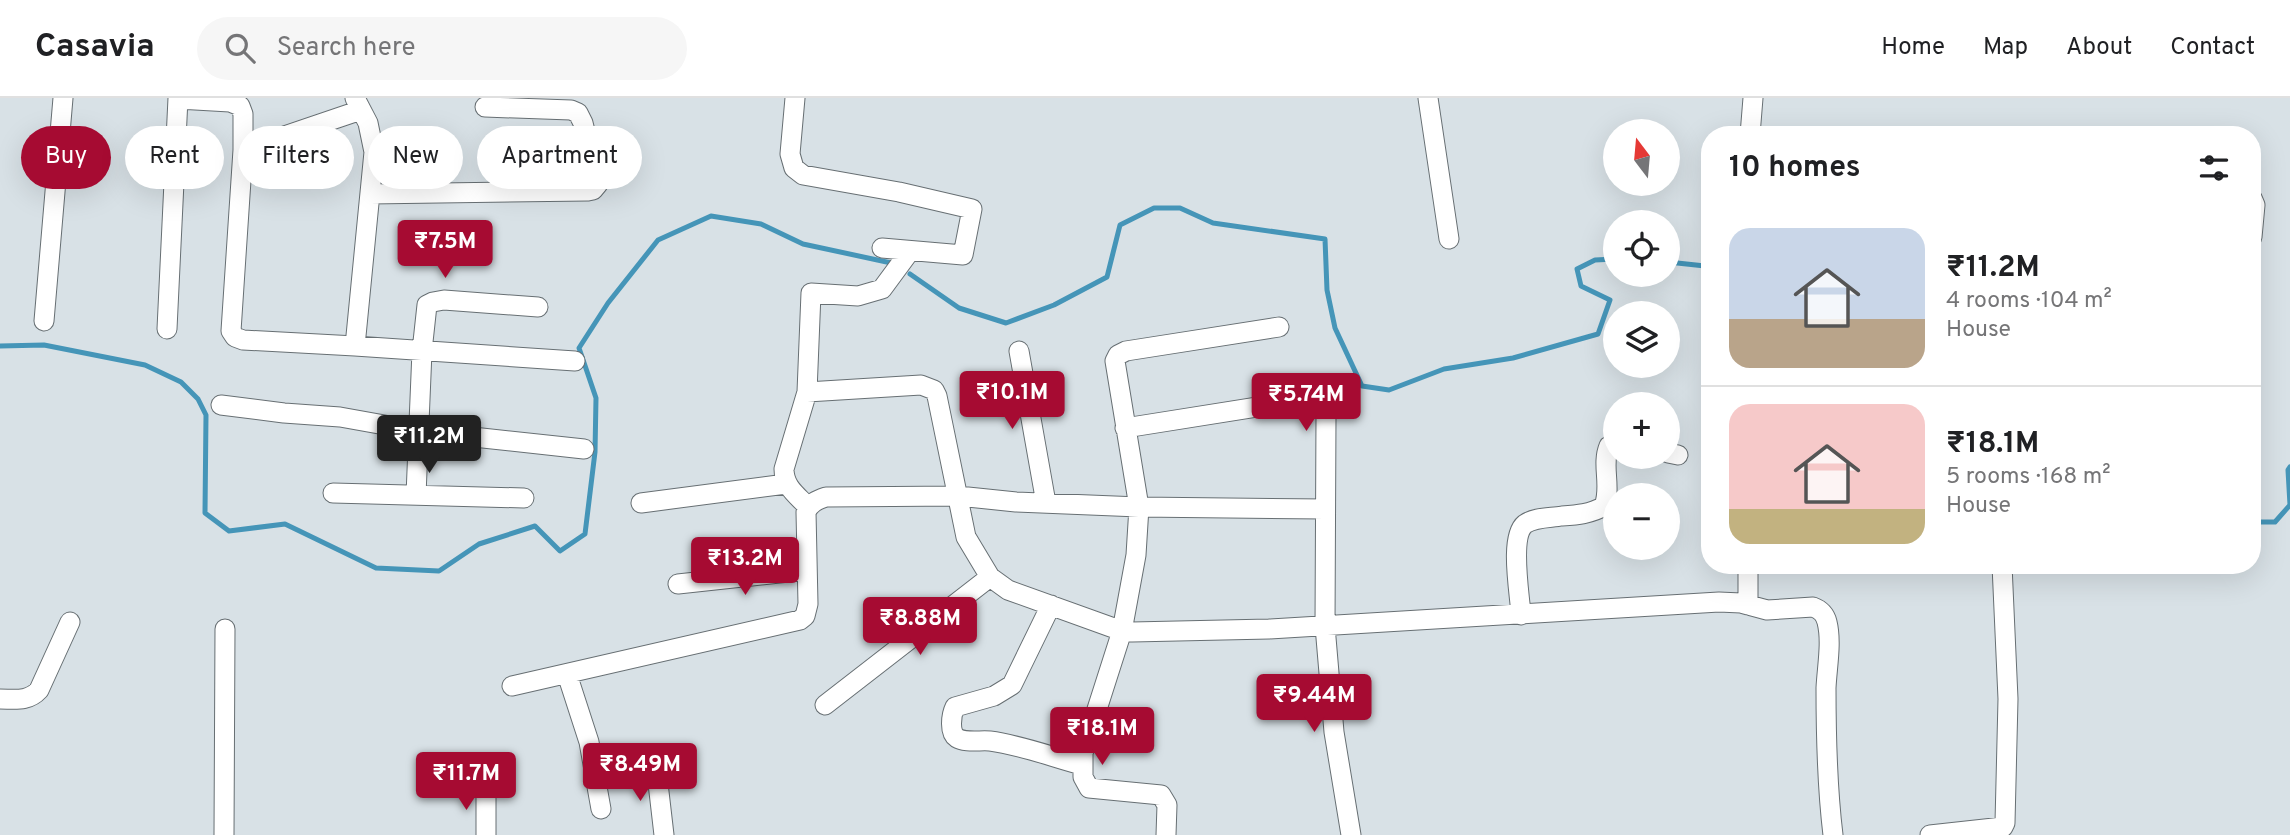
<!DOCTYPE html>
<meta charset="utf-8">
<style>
body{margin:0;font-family:Overpass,sans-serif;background:#f6f6f6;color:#202124;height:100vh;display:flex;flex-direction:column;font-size:26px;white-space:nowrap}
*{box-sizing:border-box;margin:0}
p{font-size:23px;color:#757577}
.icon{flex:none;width:38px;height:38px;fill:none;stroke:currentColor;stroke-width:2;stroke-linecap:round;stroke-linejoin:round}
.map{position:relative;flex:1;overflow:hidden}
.side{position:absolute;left:1701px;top:28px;width:560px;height:448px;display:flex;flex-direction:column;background:#fff;border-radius:28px;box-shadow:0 7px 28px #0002}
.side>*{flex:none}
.hud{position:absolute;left:21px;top:28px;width:665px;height:63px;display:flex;gap:14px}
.needle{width:46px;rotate:344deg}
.controls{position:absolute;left:1603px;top:21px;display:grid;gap:14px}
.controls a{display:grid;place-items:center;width:77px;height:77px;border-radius:50%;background:#fff;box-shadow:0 7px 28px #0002;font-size:35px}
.price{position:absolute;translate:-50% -60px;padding:0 16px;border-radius:7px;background:#a60b32;color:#fff;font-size:23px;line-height:46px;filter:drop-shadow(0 2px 4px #0008)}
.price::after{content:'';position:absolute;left:50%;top:42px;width:21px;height:16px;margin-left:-10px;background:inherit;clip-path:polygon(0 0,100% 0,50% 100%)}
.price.current{background:#222;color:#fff}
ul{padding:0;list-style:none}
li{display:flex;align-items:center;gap:21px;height:175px;padding:0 28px}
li+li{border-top:2px solid #e0e0e0}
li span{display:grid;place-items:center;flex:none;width:196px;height:140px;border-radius:21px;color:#555}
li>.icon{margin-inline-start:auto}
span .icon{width:84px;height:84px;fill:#fffc;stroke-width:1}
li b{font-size:30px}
h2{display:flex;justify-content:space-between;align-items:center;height:84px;padding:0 28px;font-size:30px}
.pill{padding:0 24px;border-radius:32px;background:#fff;box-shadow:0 7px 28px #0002;font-size:24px;line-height:63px}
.pill.current{background:#a60b32;color:#fff}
header{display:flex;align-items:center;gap:42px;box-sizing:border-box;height:98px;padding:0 35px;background:#fff;border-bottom:2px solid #e0e0e0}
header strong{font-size:33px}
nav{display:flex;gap:38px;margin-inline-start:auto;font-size:24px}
.search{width:490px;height:63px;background:#f6f6f6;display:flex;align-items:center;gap:18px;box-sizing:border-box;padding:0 24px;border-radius:38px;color:#757577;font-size:26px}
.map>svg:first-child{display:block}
</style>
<header>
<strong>Casavia</strong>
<div class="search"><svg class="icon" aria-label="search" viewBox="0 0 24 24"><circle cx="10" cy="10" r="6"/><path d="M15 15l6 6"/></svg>Search here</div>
<nav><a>Home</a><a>Map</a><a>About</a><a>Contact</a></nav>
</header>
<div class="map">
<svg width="2290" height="737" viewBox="0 0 2290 737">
<rect width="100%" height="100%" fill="#d8e1e6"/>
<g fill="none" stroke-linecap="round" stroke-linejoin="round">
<path stroke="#4595b8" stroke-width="5" d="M1668 164 1705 168 1710 174
M910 176 959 210 1006 225 1054 207 1107 179 1120 127 1154 110H1180L1213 125 1325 141 1327 192 1335 230 1362 288 1389 292 1444 271 1513 260 1598 236 1610 202 1581 188 1577 171 1595 162 1615 161
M0 248 44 247 145 267 181 284 198 301 206 317 205 415 229 433 285 426 376 470 439 473 479 446 535 428 560 453 585 436 595 354 596 300 579 250 608 205 658 142 711 118 761 126 803 146 896 166
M2252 424H2275L2290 407 2288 372 2290 369"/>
<defs>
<path id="minor" d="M795 0 790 56 794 70 803 77 899 94 972 111 963 157 882 150
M1428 0 1449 141
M178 1 230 4 240 8 243 16V52L231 233 235 239 243 242 355 248 374 54 368 25 355 0
M1750 37 1753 0
M243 52 361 12
M370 96 588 93 593 92 598 86 583 25 578 15 571 12 485 9
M2252 100 2255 107 2252 139
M44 223 63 0
M167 231 178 0
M355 248 575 263
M1019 253 1046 405
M807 294 921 287 934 292 937 298 966 439 990 479 1008 492 1122 533 1132 534 1269 531 1719 504 1741 505 1767 512 1813 509C1821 512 1825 516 1827 524 1832 544 1827 569 1826 590 1826 639 1827 688 1833 737
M221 307 284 315 340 319 418 333 584 351
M1125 330 1307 301C1319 303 1322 307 1326 318L1325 528 1334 634 1351 737
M1668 355 1678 357
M333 395 524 400
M416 397 422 253 427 207 433 204 444 202 538 209
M641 405 786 386
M808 409C797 397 784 389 784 371L807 294 811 195 858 198 882 191 910 153
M1748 467V507
M678 486 807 472
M1051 507 1012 587 994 598 955 609C951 617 949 635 957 640 965 645 981 642 990 643 1021 647 1052 659 1082 667
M1521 517C1520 497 1509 439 1525 426 1535 419 1550 420 1562 418 1577 417 1591 416 1604 408 1612 388 1601 367 1609 348L1615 345
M567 576 589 644 601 711
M512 588 800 522 805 518 808 506 806 414C810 405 817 402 826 399L958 398 1016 404 1139 409 1325 411
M0 601C15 601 28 604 39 592L70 524
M825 607 990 479
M656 668 664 737
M486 690V737
M224 737 225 531
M1166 737 1167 707 1161 697 1089 690 1083 679V655L1122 533 1136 457 1139 409 1115 263 1118 257 1126 253 1279 229
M1930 737 2003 729 2005 725 2008 601 2002 467"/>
</defs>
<use href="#minor" stroke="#676f73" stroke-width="21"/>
<use href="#minor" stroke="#fff" stroke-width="19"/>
</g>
</svg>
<div class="controls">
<a><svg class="needle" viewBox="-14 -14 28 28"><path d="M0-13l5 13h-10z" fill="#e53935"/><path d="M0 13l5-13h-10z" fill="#757577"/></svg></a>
<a><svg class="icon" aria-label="locate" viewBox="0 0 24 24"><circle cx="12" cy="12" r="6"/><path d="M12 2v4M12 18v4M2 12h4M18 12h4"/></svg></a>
<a><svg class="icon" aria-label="layers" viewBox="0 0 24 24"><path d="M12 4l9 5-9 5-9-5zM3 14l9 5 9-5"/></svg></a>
<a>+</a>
<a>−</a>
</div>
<b class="price" style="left:445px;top:182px">₹7.5M</b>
<b class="price" style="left:1012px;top:333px">₹10.1M</b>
<b class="price" style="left:1306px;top:335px">₹5.74M</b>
<b class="price current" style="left:429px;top:377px">₹11.2M</b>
<b class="price" style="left:745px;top:499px">₹13.2M</b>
<b class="price" style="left:920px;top:559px">₹8.88M</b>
<b class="price" style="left:1314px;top:636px">₹9.44M</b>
<b class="price" style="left:1102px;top:669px">₹18.1M</b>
<b class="price" style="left:640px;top:705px">₹8.49M</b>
<b class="price" style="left:466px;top:714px">₹11.7M</b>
<div class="hud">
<a class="pill current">Buy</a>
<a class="pill">Rent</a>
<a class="pill">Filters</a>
<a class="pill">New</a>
<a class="pill">Apartment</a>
</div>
<section class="side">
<h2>10 homes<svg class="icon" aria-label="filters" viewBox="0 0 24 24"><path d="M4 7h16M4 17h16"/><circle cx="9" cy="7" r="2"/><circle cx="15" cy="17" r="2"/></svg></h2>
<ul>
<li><span style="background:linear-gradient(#c9d6e8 65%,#b9a48a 0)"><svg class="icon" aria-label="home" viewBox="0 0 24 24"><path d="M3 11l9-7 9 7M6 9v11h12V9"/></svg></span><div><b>₹11.2M</b><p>4 rooms · 104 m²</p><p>House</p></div></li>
<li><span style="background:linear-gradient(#f6c9c9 75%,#c2b280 0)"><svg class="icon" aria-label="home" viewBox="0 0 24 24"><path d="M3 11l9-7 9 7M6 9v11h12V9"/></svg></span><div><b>₹18.1M</b><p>5 rooms · 168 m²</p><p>House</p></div></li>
</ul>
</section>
</div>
